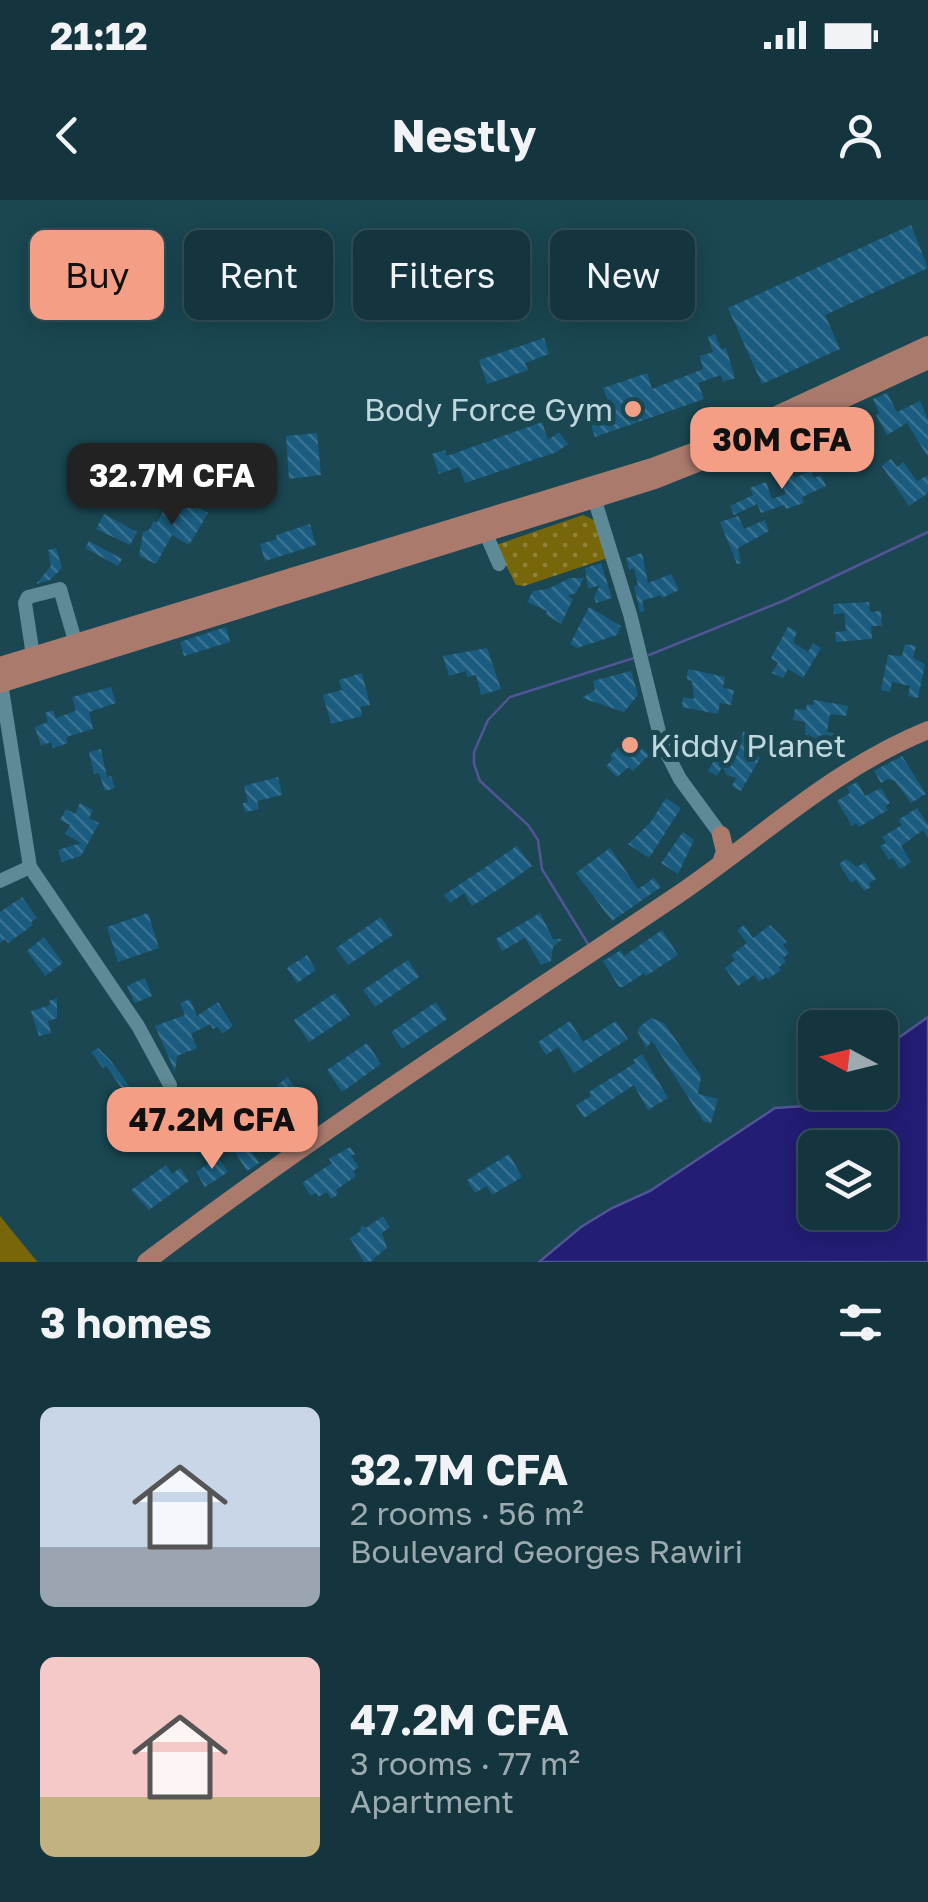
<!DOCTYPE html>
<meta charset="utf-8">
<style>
body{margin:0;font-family:"Golos Text",sans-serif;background:#1d3d45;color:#f1f3f6;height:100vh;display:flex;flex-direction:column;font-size:38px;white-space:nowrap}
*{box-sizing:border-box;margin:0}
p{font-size:32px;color:#9dabb0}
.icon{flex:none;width:55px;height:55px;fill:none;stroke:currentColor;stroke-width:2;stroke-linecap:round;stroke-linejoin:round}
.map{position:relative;height:1062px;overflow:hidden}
.panel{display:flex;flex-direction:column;background:#14353e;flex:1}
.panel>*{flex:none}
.banner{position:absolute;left:30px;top:30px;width:870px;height:90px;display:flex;gap:20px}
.needle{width:65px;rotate:277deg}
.controls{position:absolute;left:798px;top:810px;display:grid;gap:20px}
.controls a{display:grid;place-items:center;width:100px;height:100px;border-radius:15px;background:#14353e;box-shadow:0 5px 25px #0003,0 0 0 2px #335058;font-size:50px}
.price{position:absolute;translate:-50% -85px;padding:0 22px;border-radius:20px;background:#f49e86;color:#111;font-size:32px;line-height:65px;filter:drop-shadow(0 2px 5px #0008)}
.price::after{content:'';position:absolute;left:50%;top:60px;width:30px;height:22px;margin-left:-15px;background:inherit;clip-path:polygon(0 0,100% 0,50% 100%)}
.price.on{background:#222;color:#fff}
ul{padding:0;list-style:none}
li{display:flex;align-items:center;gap:30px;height:250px;padding:0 40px}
li span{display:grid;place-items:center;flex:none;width:280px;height:200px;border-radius:15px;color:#555}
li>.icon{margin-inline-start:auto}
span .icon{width:120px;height:120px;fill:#fffc;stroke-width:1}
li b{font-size:42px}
h2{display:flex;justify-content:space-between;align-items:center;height:120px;padding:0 40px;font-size:42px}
.chip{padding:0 35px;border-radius:15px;background:#14353e;box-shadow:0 5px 25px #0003,0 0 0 2px #335058;font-size:35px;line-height:90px}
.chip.on{background:#f49e86;color:#111}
.status{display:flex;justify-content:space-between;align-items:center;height:70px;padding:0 50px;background:#14353e;direction:ltr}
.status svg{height:28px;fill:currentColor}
header{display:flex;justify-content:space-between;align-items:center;height:130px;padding:0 40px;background:#14353e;font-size:45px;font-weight:700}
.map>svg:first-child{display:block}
</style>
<div class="status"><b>21:12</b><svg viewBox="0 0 49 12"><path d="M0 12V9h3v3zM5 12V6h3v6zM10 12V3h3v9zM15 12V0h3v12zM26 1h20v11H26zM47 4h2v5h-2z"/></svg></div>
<header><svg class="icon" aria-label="back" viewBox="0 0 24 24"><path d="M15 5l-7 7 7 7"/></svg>Nestly<svg class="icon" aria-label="person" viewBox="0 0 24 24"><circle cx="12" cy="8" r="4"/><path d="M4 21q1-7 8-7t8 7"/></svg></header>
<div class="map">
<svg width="928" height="1062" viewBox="0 0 928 1062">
<defs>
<pattern id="grass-dots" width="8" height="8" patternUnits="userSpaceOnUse" patternTransform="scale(2.5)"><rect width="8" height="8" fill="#78660b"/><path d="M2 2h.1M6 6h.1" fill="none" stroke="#8f823a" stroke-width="1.8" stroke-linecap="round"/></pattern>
<pattern id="building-back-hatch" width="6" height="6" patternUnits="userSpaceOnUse" patternTransform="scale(2.5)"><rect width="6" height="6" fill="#195c7f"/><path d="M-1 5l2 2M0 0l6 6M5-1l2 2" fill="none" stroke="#397391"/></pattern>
</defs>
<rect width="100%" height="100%" fill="#1a4752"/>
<path fill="url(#grass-dots)" d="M583 315 594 320 608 358 524 386 516 385 496 345Z"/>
<path fill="#78660b" d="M0 1016 35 1059 38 1062H0Z"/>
<path fill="#231d76" stroke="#525595" stroke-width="2.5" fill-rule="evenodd" d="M928 817V1062H539L581 1027 612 1008 650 991 775 908 805 906 824 893 880 892V851ZM815 948H880V1012H815Z"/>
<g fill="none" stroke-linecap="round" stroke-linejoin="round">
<path stroke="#525595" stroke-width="2.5" d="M649 455 783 401 928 332
M588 744 542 669 538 640 528 625 480 581 474 564V552L488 520 510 497 634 458"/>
</g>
<path fill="url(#building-back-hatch)" d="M911 25 928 68 825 115 840 149 762 184 728 108Z
M715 134 721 149 726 148 735 178 723 182 721 175 698 183 704 199 595 237 587 212 609 204 603 188 647 173 652 189 703 169 700 156 713 152 708 137Z
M544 138 549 154 525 163 528 170 487 184 479 160Z
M887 193 897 212 920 201 928 219V257L907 223 887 235 876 215 879 213 873 199Z
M542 222 548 240 559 232 568 244 557 252 465 283 459 267 439 274 432 254 445 250 447 256Z
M317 233 321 275 289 279 286 236Z
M891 259 897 267 903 262 917 281 928 275V293L909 306 882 266Z
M788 262 794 278 811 271 814 278 821 275 826 286 802 297 804 303 786 309 784 305 761 313 757 304 734 315 730 306 753 295 750 288 766 282 772 299 786 294 776 267Z
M172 294 208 313 189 345 172 335 156 364 139 356 143 332 149 330 154 321 157 323Z
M104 314 137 332 130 345 96 329Z
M738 316 744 329 765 320 769 331 738 348 741 363 737 364 720 322Z
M310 324 316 345 265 361 260 344 277 339 276 335Z
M89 341 122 359 118 366 85 348Z
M56 348 62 368 50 380 36 384 51 366 48 350Z
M642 353 648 383 671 374 679 390 662 398 661 395 642 401 645 411 640 412 634 386 638 385 634 368 629 370 626 358Z
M601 363 612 398 596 403 594 397 600 385 588 389 585 368Z
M570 378H584L576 393 567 396 573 399 561 424 546 414 547 411 527 402 533 391 548 389Z
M869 402 870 412 881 411 882 426H871L872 439 836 442 835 432 846 431 844 413 834 414 833 404Z
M589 407 621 426 617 435 577 448 570 444Z
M226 427 230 442 184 456 180 442Z
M788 427 797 432 793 442 808 452 813 443 821 448 803 478 788 469 783 478 772 473 778 463 771 458Z
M905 444 916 446 913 458 925 464 918 498 908 496 910 486 892 482 890 492 881 490 888 455 902 456Z
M487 448 501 489 481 495 476 475 467 477 466 471 449 476 443 456Z
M688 469 725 477 723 488 734 490 731 505 720 503 718 514 682 507 683 497 694 499 692 481 687 479Z
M631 471 638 495 624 512 582 498 595 490 593 481Z
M362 473 370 505 360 507 362 516 331 524 323 495 342 490 339 480Z
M111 487 116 503 89 512 93 529 66 537 68 543 53 548 51 542 41 546 35 527 48 522 45 513 53 510 56 518 76 511 72 497Z
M814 500 848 506 846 516 830 514 827 532 842 535 840 545 806 539 805 522 793 520 795 509 806 510 807 504 813 505Z
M744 531 753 537 748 547 760 558 741 591 732 586 736 578 727 575 722 567 717 576 708 571 728 538 739 539Z
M629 536 649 555 633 571 629 567 617 577 606 566 613 559 610 556Z
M101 549 107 577 111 576 115 588 105 591 99 573 94 574 89 552Z
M902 556 926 594 911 603 895 581 888 579 881 583 874 571Z
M278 577 282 595 257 601 259 609 245 612 243 603 248 602 244 586Z
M857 582 865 596 881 588 890 603 885 606 888 610 859 627 856 623 852 626 837 601 850 593 847 587Z
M666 598 681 608 649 658 628 644 650 623Z
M80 603 93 610 89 618 99 623 81 656 62 662 58 650 81 643 65 634 70 625 60 620 66 609 75 614Z
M917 608 928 624V638L923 630 901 646 911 662 900 669 893 658 889 660 880 646 886 643 882 637 902 625 898 620Z
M683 632 694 640 678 674 661 663Z
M517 646 532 666 505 685 472 706 464 693 450 703 444 695Z
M610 648 638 689 654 678 661 687 612 721 576 673Z
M846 659 857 667 865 662 876 679 869 683 871 687 864 691 856 680 851 683 839 664Z
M22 697 37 718 31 722 33 725 8 743 5 739 0 743V712Z
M148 713 159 748 118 762 107 727Z
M540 713 553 739H562L553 747 551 761 541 765 525 738 502 751 496 739Z
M381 717 393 735 348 765 336 748Z
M744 725 753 738 770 725 787 742 783 745 789 753 783 758 786 762 779 767 781 770 768 779 766 777 759 782 754 775 738 786 725 768 735 760 731 755 747 743 737 730Z
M662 730 678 755 646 776 644 773 623 787H619L603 761 621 750 624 756Z
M44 737 63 763 45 776 27 751Z
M307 755 316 770 297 783 287 768Z
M408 760 419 777 375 807 363 790Z
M145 778 152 796 135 803 127 786Z
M335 793 350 815 309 842 294 820Z
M57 798V818L48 821 51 833 39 836 31 811 50 805 49 801Z
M190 799 197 816 218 802 233 826 222 834 218 827 213 829 210 824 191 834 197 848 177 856 175 872 155 826 185 815 180 803Z
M436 802 447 819 402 849 391 832Z
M651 818 664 823 701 876 698 894 718 899 711 923 704 922 652 841 646 848 638 832 639 827Z
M570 821 583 842 616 821 628 839 574 873 558 847 546 855 538 842Z
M367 843 381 864 342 892 327 870Z
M98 848 111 861 133 891 127 896 106 866 103 868 91 852Z
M642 854 668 898 648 910 634 885 584 918 576 905 591 896 589 892 635 863 633 860Z
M288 877 305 903 294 910 300 920 273 938 260 918 287 900 277 885Z
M211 924 224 941 211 951 198 933Z
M243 937 259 963 247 971 230 944Z
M350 947 355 954 351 956 359 967 353 971 356 976 336 990 338 994 331 999 327 992 318 997 316 993 311 996 302 983 332 963 329 959Z
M509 954 522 977 492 995 487 986 475 993 467 980Z
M218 957 228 972 205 987 196 972Z
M166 965 172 974 180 968 189 981 149 1010 131 990Z
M383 1016 390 1027 382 1033 387 1048 370 1062H364L350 1038 359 1032 362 1025 366 1028Z"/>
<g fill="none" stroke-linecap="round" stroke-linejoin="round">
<path stroke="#5d8a96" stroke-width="14" d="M595 301 630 414 662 544 680 579 721 635
M486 334 499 364
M33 456 25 403 28 397 60 389 76 444
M1 483 30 667 138 826 170 885
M0 681 30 667"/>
<path stroke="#aa7a6d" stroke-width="18" d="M0 466 655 266 709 246 928 145
M0 484 655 280 755 240 928 160
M721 663 725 651 721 635
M146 1062C317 932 498 816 676 696 760 639 832 569 928 530"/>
</g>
<g fill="#f49e86" stroke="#1a4752" stroke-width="4">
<circle cx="633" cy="209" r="10"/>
<circle cx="630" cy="545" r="10"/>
</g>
<g text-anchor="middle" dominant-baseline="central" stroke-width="10" stroke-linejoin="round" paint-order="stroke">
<g font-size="32" fill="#c0d7dd" stroke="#1a4752" text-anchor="end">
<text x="613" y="209">Body Force Gym</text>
<text x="650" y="545" text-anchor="start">Kiddy Planet</text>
</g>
</g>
</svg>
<div class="controls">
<a><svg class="needle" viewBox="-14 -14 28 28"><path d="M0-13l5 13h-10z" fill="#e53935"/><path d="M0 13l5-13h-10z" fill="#9dabb0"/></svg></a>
<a><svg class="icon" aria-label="layers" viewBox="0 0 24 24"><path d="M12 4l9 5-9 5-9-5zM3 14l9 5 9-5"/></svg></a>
</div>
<b class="price" style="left:782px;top:292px">30M CFA</b>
<b class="price on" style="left:172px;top:328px">32.7M CFA</b>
<b class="price" style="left:212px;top:972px">47.2M CFA</b>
<div class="banner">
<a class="chip on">Buy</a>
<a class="chip">Rent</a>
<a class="chip">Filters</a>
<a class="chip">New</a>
</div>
</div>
<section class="panel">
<h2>3 homes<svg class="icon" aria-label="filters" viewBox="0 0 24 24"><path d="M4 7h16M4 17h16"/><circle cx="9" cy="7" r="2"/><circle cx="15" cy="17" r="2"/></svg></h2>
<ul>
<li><span style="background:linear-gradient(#c9d6e8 70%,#9aa5b1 0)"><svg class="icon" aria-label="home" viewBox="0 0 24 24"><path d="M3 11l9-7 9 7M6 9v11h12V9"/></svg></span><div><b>32.7M CFA</b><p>2 rooms · 56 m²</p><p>Boulevard Georges Rawiri</p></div></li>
<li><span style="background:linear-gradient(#f6c9c9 70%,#c2b280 0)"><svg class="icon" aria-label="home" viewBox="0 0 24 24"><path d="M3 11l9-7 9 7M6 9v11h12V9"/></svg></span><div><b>47.2M CFA</b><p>3 rooms · 77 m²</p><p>Apartment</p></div></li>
</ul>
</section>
